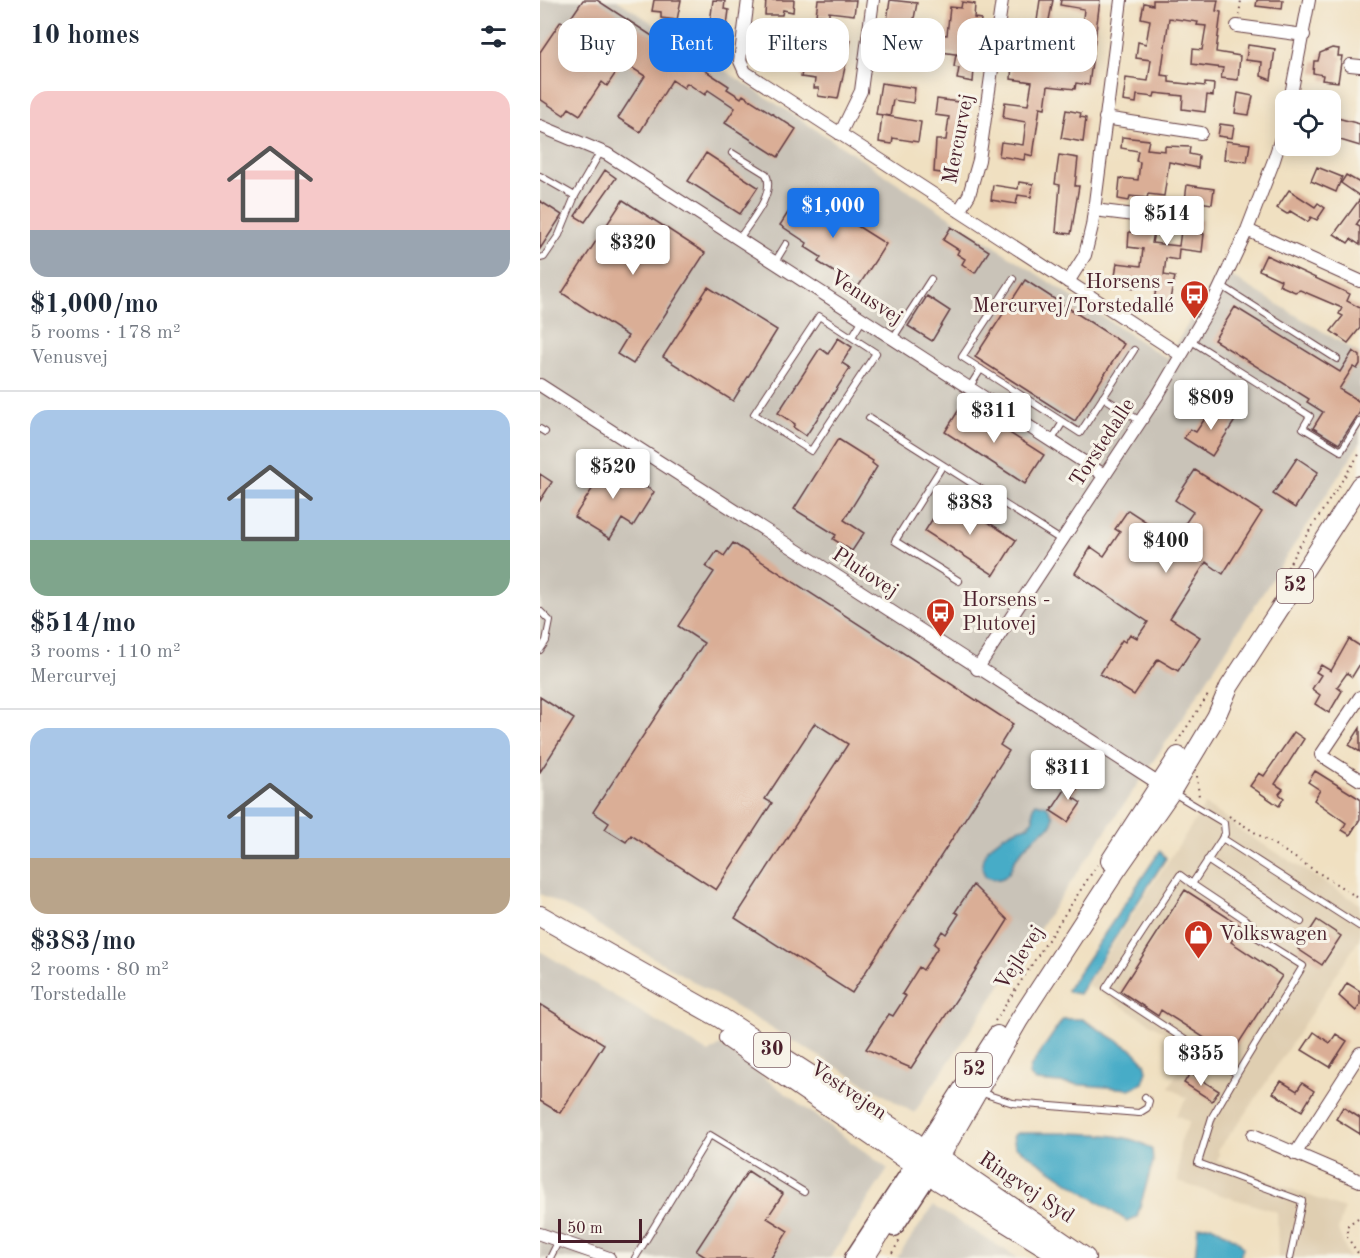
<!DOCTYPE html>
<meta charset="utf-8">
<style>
body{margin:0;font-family:"Old Standard TT",serif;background:#f2f2f3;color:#1f2937;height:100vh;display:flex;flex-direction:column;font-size:22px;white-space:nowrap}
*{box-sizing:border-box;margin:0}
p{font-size:20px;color:#747a83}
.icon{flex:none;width:33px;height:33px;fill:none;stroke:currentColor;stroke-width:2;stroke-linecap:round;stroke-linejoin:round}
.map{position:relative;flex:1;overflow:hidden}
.side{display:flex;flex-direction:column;background:#fff;width:540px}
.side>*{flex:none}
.banner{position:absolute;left:18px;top:18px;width:570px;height:54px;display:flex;gap:12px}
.fabs{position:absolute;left:735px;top:90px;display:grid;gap:12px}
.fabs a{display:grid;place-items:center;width:66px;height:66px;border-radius:12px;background:#fff;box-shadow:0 3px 15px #0003;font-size:30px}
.scale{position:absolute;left:18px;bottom:15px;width:84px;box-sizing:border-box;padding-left:6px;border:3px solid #4a1f2b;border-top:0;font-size:16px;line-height:21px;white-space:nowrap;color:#4a1f2b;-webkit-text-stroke:4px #f7f3e8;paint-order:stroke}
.price{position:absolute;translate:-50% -51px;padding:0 14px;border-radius:6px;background:#fff;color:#222;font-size:20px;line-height:39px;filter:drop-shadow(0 2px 3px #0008)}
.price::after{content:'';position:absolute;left:50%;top:36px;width:18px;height:14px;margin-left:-9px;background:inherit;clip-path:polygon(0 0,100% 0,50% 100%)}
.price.selected{background:#1a73e8;color:#fff}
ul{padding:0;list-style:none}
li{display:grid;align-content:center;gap:12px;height:318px;padding:0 30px}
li+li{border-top:2px solid #e0e1e3}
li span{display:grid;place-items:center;height:186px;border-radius:18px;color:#555}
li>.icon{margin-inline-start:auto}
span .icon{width:108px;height:108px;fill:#fffc;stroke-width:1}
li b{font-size:26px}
h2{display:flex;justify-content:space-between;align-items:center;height:72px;padding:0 30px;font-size:26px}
.pill{padding:0 21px;border-radius:18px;background:#fff;box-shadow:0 3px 15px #0003;font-size:21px;line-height:54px}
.pill.selected{background:#1a73e8;color:#fff}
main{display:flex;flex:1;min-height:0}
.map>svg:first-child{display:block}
</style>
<main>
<section class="side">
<h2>10 homes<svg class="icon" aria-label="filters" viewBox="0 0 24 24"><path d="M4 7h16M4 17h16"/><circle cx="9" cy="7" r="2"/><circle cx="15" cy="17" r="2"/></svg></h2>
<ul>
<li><span style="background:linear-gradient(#f6c9c9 75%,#9aa5b1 0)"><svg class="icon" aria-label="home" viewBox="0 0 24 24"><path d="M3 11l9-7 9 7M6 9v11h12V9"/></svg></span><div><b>$1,000/mo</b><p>5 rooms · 178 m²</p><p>Venusvej</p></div></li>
<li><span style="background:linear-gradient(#a9c7e8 70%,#7fa58c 0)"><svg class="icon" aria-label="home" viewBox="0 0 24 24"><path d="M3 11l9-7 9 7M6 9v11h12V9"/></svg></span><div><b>$514/mo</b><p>3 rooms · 110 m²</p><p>Mercurvej</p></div></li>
<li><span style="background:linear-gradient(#a9c7e8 70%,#b9a48a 0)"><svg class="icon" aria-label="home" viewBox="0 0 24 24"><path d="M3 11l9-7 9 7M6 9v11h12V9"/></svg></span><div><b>$383/mo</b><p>2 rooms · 80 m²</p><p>Torstedalle</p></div></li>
</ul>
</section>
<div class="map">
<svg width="820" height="1258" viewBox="0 0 820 1258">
<rect width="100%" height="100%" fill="#f7f3e8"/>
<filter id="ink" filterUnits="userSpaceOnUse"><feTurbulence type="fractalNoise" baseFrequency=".0167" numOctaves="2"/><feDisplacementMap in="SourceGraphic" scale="12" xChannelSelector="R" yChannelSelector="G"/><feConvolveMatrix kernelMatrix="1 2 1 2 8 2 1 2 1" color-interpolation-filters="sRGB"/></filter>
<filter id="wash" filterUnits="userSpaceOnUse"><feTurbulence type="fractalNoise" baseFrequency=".008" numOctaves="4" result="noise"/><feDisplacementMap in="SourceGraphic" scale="24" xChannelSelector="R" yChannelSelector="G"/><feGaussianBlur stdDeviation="1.35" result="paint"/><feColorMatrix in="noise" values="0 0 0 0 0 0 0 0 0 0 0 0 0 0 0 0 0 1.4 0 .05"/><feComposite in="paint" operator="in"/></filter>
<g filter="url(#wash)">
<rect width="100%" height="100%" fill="#f0e0c1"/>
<path fill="#dfceb1" d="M665 805 694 823 695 827 820 904V938L703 1118 678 1149 679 1155 677 1161 804 1209 798 1230 809 1258H738L737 1212 638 1182 640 1141 650 1122 636 1115 647 1098 629 1087 639 1070 631 1036 547 985Z"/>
<path fill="#c9c3b8" d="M0 0H77L627 359 680 271 696 279 820 354V443L633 732 374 1113 40 914 0 894Z
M0 951 169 1053 180 1045 348 1169 290 1258H0Z
M393 1206 478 1258H357Z"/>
<path fill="#47acc7" stroke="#486679" stroke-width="1.5" d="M496 803 507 806 513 816 512 825C497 834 486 844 476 858 471 865 472 873 463 878 457 881 451 879 445 876 432 851 467 830 488 826L493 819V807Z
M620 851 626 858 539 994 529 992 527 990Z
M523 1019H542L593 1050 605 1063 607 1071 603 1083 590 1089 496 1081 489 1075 490 1068Z
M477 1133C509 1134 590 1128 612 1150L613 1162 597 1217 587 1221 475 1146 473 1136Z
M671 1225 697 1240 703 1247 700 1258H655L658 1227Z"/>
<g id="blocks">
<path fill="#daae96" d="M43 0H57L189 86 187 89 201 98 203 95 256 129 238 157 185 123 195 108 168 90 165 95 147 83 144 88 132 80 100 132 78 118 105 76 83 62 67 86 62 82 40 115 29 108 24 115 0 99V52L21 21 26 25Z
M114 0H141L137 20 121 18V12L112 11Z
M173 0 185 1 184 9 189 10 185 40 179 42 168 38Z
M226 0H254L253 12 243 10 242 15H225Z
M278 0H316L314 15 289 12V16L276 15Z
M350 0 377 3 372 29 360 27V23L347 21Z
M500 0H513L504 45 465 40 477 33 478 26 496 28Z
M521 0H560L549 85 536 83 535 89 508 86 505 108 500 107 493 156 485 154 484 160 459 156 461 142 483 145 486 122 463 118 465 102 488 105 492 82 471 79 472 60 496 63 488 57 526 62 530 27 542 28 544 9 520 5Z
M613 0H678L676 11 681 12 676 52 700 56 698 80 681 78 683 68 652 64 653 49 662 50 666 26 657 25 658 22 629 18 621 75 629 76V82L665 86V83L674 84 673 96 667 95 665 112 642 109 643 96 615 93 614 97 597 95 596 103 583 101 586 78 608 81 611 60 596 58 598 42 606 44 610 20 601 18 604 3 613 5Z
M717 0H743L742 9 716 6Z
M422 2 435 4 434 18 441 19 439 36 424 34 421 55 395 51 397 34 407 35 410 7 421 8Z
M287 31 299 32 298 38 311 40 298 99 278 96 279 88H274L275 79 261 77 263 66 282 69Z
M223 41 248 45 246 60 232 58V63L222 62Z
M373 42 388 44 387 54 371 52Z
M344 43 371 46 367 69 356 68 358 59 342 57Z
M708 45 735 49 731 80 721 76 722 62 706 60Z
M792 48 799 49 798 56H802L798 82 782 80 783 75 773 73 774 61H778L780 53Z
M416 54 435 57 433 82 417 79 419 68 414 67Z
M341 83 375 88 373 103 353 100 350 116 336 114Z
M698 93 713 96 709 115 695 113Z
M397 99 425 103 415 175 394 172 396 140H406L409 117 395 115Z
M526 110 541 113 540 117 546 118 543 142 521 138Z
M342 115 381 122 378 142 353 138 352 144 339 142Z
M790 116 820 124V146L790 137Z
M680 124 694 126 692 138 678 136Z
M582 137 609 140 607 149 625 151V146L650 147 649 154 659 156 658 168 629 162 624 196 608 194 607 198 590 196 589 201 578 199 580 178 598 180 600 162 596 161 598 151 581 148Z
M686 141 710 144 707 162 684 159Z
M166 153 218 187 200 214 148 181Z
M519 155 538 158 535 186H539L531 234 516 232 520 185 515 184Z
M777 167 802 177 796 192 771 181Z
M65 170 76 178 45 222 35 216Z
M806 175 820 183V196L801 183Z
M479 182 493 184 491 197 478 195 476 204 451 200 453 185 478 189Z
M647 185 674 189 672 204 659 202 657 220H662L660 233 664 234 662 252 639 249 638 260 626 258 624 275 635 277 629 303 614 299 618 281 600 277 598 288 588 287 589 278 575 276 577 263 601 266 603 249 588 247 589 232H614L612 243 639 246Z
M749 190 775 207 778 203 785 208 777 220 771 217 768 222 750 211 747 214 737 208Z
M262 191 346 244 318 287 278 262 281 257 265 247 267 243 240 225Z
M820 199V219L816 225 820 227V245L811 239 808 243 794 234Z
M83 200 165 253 93 364 77 354 88 336 22 293Z
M0 201 22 215 0 249Z
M411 227 449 251 435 273 422 264 425 259 417 254 419 250 403 240Z
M726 255 810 294 807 301 820 308V328L808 343 791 331 803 316 799 314 802 308 760 290 755 292 739 285 741 280 719 270Z
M485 280 584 344 535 421 435 357Z
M168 287 237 330 193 401 123 357Z
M387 296 410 311 392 341 368 326Z
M695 307 800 372 813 351 820 356V364L817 369 813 367 799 389 820 402V412L799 444 773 428 783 412 767 402 769 399 674 340Z
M298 338 312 347 302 363 310 368 266 436 253 427 255 424 238 413 280 348 288 354Z
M423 403 504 455 485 484 405 432Z
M674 405 696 419 672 456 644 438 650 429 656 432Z
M298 439 333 461 332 463 337 467 304 520 324 533 312 551 293 539 296 535 254 509Z
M61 458 114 492 93 526 82 519 70 539 34 517 60 477 52 471Z
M757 458 778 472 755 508 733 494Z
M655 470 722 512 683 574 666 562 630 618 660 637 638 671 618 659 594 695 560 674 582 640 585 642 590 634 597 638 608 622 535 573 551 547 564 556 580 532 575 529 588 510 634 540 653 512 635 500Z
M0 474 12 482 0 501Z
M407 496 476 540 454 575 385 531Z
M193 543 473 724 460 745 469 751 312 993 195 918 308 744 275 723 225 799 232 803 176 890 91 835 86 842 65 829 69 823 53 812 164 643 138 626 174 572 166 567 177 551 184 556Z
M809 639 820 646V664L812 677 807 673 797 687 802 691 789 713 775 704 780 695 772 689 781 675 776 672 781 665 791 671Z
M0 697 34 719 0 772Z
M820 728V752L809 745Z
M754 732 764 739 735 784 743 789 739 794 744 798 739 806 710 786 719 773 724 776Z
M775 771 820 799V819L810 835 802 830 806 823 774 800 780 790 768 782Z
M534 776 542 782 532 797 541 803 528 822 511 811Z
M433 885 468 920 456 939 371 1068 326 1049 349 1014 353 1016 366 996 362 994 379 967 383 970 398 947 394 944 402 931 406 934 419 914 415 912Z
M645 890 701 926 691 942 742 976 691 1055 621 1010 618 1016 580 991Z
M777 920 801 936 782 965 758 949Z
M807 983 820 991V1005L816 1011 799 996Z
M0 1004 64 1044 20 1113 0 1101Z
M774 1032 790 1043 796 1034 807 1041 790 1067 762 1050Z
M650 1073 679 1091 672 1101 644 1083Z
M741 1081 757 1091 762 1083 774 1091 762 1111 733 1093Z
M803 1107 820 1118V1134L796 1119Z
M208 1171 243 1194 227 1218 248 1231 231 1258H167L156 1251Z"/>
</g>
</g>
<g filter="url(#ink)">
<use href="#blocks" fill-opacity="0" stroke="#633c42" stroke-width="1.5"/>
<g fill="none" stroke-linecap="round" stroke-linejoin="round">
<defs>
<path id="service" d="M192 153 226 174C236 194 209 223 199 239
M0 176 35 196 19 235 4 257 0 258
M35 196 61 151
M235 262 246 244
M473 279 422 357 540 433 594 350
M682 286 797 359
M279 316 336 353 271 451 214 414Z
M312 337 323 319
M353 338 391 279
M650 340 770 416 763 428 801 451 820 421
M429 388 441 369
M563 397 600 421
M329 418 521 540
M0 429 5 432
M511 441 523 422
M403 465 355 541 419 581
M0 611 10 621 6 641 0 650
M632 792 684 823 685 834 652 884 712 924 707 931 763 966 697 1074
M682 838 819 926
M667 860 761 922
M652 884 640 875 566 988 697 1074 672 1117 658 1163 762 1201 750 1258
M439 1092 473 1103 599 1113 607 1108 609 1101 605 1097
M10 1258 19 1240
M95 1258 170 1135 264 1192"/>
<path id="minor" d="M208 0 200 61 205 72 641 355
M697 26 764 35
M810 65 820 66
M750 100 769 0
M565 118 661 133
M0 126 67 154 564 475
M300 134 321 91 333 0
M554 210 627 219
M419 211 429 195 439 160 462 0
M707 230 820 281
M528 282 545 255 552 226 581 0
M0 385 624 787
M437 669 619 393 675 298 707 230 734 160 746 122
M820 697 781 755 820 780
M713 1135 820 1181
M755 1154 820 1053
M0 1234 69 1258"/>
<path id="secondary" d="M354 1228 396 1164
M313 1258 374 1165"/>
<path id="primary" d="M570 861 638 756
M384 1149 457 1035
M399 1159 479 1020 576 871 631 792 676 717 689 687 820 485
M389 1174V1160L396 1146
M325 1258 381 1169 385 1156"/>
<path id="trunk" d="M0 916 181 1018 375 1143
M189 1038 365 1158
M356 1142 379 1157 399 1159
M407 1163 545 1258
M398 1180 523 1257"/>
</defs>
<use href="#service" stroke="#633c42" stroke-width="8"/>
<use href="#minor" stroke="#633c42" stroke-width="14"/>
<use href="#secondary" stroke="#633c42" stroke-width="19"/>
<use href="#primary" stroke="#633c42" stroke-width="20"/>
<use href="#trunk" stroke="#633c42" stroke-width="22"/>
<path stroke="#633c42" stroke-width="2" stroke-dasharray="1.5 4.5" stroke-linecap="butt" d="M699 15 701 0
M745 573 755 553 820 453
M637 742 670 692
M657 776 659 797
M689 816 820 899
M455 1021 557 865
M818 1218 808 1225 807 1237 820 1256
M349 1258 360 1240"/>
<use href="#service" stroke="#fff" stroke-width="6"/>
<use href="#minor" stroke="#fff" stroke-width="12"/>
<use href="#secondary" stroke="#fff" stroke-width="16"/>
<use href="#primary" stroke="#fff" stroke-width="18"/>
<use href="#trunk" stroke="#fff" stroke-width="20"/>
</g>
</g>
<defs>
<symbol id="bus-pin" viewBox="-11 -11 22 30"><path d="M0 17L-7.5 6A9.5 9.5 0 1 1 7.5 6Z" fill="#c8321e" stroke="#f7f3e8"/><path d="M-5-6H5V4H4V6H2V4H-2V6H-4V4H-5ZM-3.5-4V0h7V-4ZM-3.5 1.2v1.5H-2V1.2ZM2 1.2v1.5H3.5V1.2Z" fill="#fff"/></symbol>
<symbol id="shop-pin" viewBox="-11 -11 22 30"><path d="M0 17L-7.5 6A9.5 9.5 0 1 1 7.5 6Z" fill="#c8321e" stroke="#f7f3e8"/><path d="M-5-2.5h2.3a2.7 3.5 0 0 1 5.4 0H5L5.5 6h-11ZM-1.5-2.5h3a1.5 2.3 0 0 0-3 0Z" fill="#fff"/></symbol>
</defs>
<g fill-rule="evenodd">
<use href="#bus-pin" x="638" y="278" width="33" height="45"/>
<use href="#bus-pin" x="384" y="596" width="33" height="45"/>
<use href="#shop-pin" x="642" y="918" width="33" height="45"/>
</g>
<g text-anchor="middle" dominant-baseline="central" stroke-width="6" stroke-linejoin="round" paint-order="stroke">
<g fill="#f7f3e8" stroke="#7e5f64" stroke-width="1.5">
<rect x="737" y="569" width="36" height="34" rx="4.5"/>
<rect x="214" y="1033" width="36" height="34" rx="4.5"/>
<rect x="416" y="1053" width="36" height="34" rx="4.5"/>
</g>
<g font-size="20" font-weight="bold" fill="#4a1f2b">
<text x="755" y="586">52</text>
<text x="232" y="1050">30</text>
<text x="434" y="1070">52</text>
</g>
<g font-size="21" fill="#4a1f2b" stroke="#f7f3e8">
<text transform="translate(419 139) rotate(-79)">Mercurvej</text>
<text transform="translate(326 298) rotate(33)">Venusvej</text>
<text transform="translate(563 443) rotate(-57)">Torstedalle</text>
<text transform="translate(325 573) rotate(33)">Plutovej</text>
<text transform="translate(480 958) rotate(-57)">Vejlevej</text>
<text transform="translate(308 1091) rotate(34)">Vestvejen</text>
<text transform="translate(486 1188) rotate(34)">Ringvej Syd</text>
</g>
<g font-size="21" fill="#4a1f2b" stroke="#f7f3e8" text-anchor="start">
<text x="634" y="282" text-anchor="end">Horsens -<tspan x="634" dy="24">Mercurvej/Torstedallé</tspan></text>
<text x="422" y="600">Horsens -<tspan x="422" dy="24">Plutovej</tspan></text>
<text x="679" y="934">Volkswagen</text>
</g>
</g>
</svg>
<div class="fabs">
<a><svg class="icon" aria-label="locate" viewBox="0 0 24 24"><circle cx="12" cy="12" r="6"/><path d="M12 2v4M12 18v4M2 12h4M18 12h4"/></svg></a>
</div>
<div class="scale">50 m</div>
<b class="price selected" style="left:293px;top:239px">$1,000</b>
<b class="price" style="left:627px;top:247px">$514</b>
<b class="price" style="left:93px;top:276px">$320</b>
<b class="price" style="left:671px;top:431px">$809</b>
<b class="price" style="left:454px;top:444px">$311</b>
<b class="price" style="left:73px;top:500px">$520</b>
<b class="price" style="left:430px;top:536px">$383</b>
<b class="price" style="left:626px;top:574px">$400</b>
<b class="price" style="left:528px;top:801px">$311</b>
<b class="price" style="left:661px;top:1087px">$355</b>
<div class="banner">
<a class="pill">Buy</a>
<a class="pill selected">Rent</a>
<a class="pill">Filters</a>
<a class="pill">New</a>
<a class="pill">Apartment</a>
</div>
</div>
</main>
